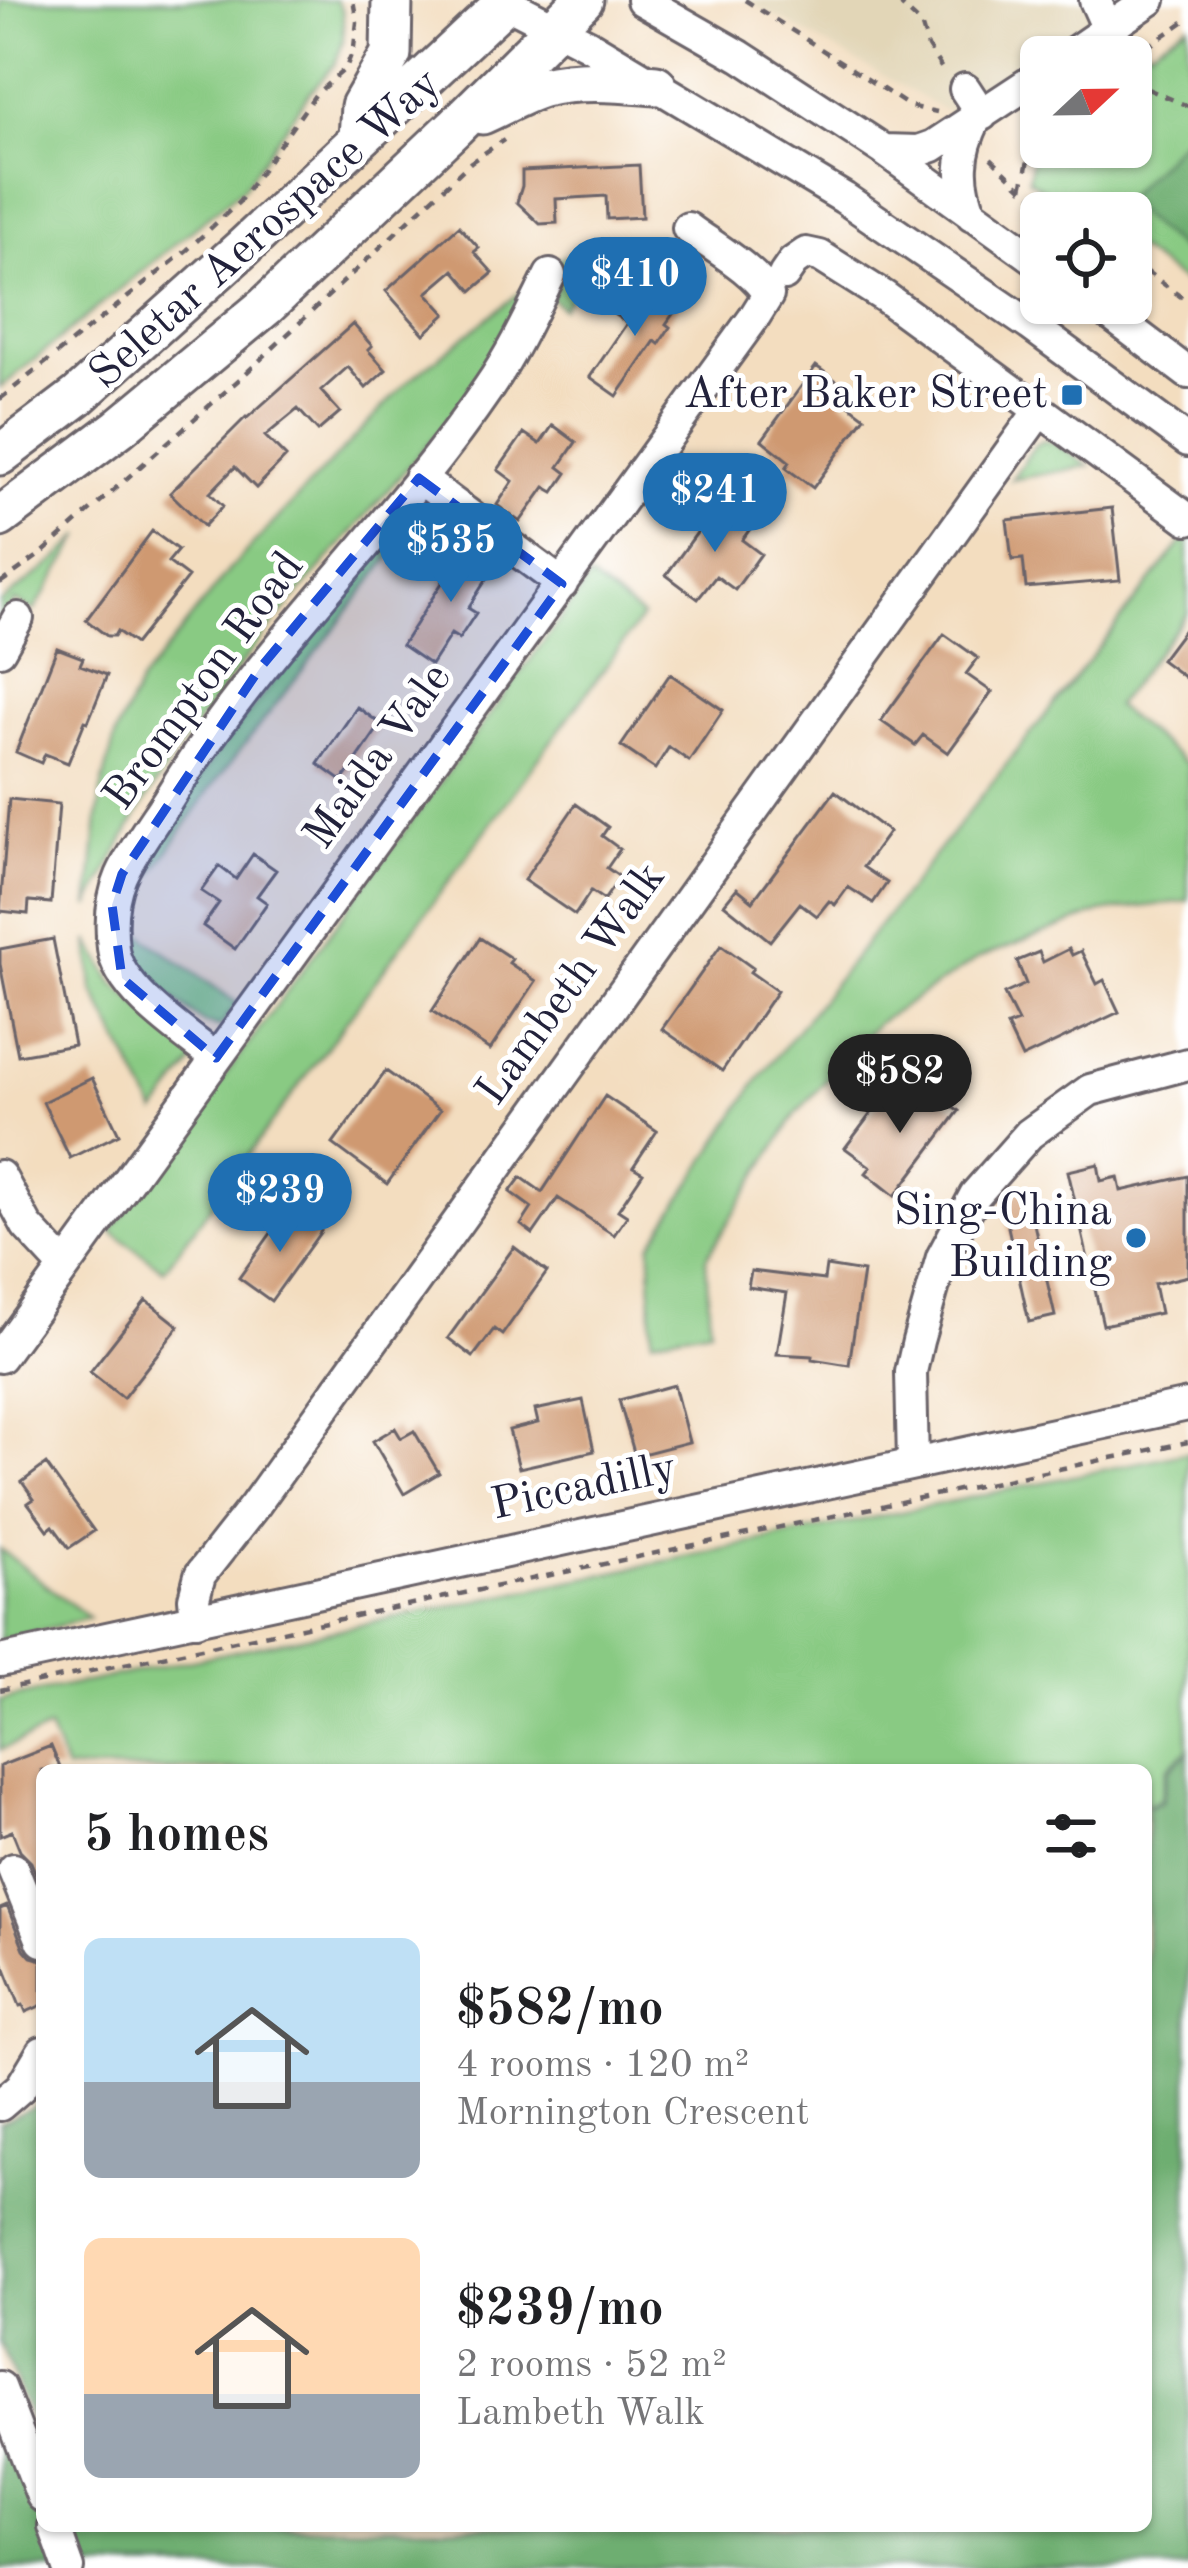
<!DOCTYPE html>
<meta charset="utf-8">
<style>
body{margin:0;font-family:"Old Standard TT",serif;background:#f2f2f2;color:#202124;height:100vh;display:flex;flex-direction:column;font-size:45px;white-space:nowrap}
*{box-sizing:border-box;margin:0}
p{font-size:39px;color:#757577}
.icon{flex:none;width:66px;height:66px;fill:none;stroke:currentColor;stroke-width:2;stroke-linecap:round;stroke-linejoin:round}
.map{position:relative;flex:1;overflow:hidden}
.details{position:absolute;left:36px;top:1764px;width:1116px;height:768px;display:flex;flex-direction:column;background:#fff;border-radius:18px;box-shadow:0 3px 9px #0004}
.details>*{flex:none}
.needle{width:78px;rotate:68deg}
.fabs{position:absolute;left:1020px;top:36px;display:grid;gap:24px}
.fabs a{display:grid;place-items:center;width:132px;height:132px;border-radius:18px;background:#fff;box-shadow:0 3px 9px #0004;font-size:60px}
.price{position:absolute;translate:-50% -102px;padding:0 27px;border-radius:42px;background:#1f6fb2;color:#fff;font-size:39px;line-height:78px;filter:drop-shadow(0 3px 6px #0008)}
.price::after{content:'';position:absolute;left:50%;top:72px;width:36px;height:27px;margin-left:-18px;background:inherit;clip-path:polygon(0 0,100% 0,50% 100%)}
.price.active{background:#222;color:#fff}
ul{padding:0;list-style:none}
li{display:flex;align-items:center;gap:36px;height:300px;padding:0 48px}
li span{display:grid;place-items:center;flex:none;width:336px;height:240px;border-radius:18px;color:#555}
li>.icon{margin-inline-start:auto}
span .icon{width:144px;height:144px;fill:#fffc;stroke-width:1}
li b{font-size:51px}
h2{display:flex;justify-content:space-between;align-items:center;height:144px;padding:0 48px;font-size:51px}
.map>svg:first-child{display:block}
</style>
<div class="map">
<svg width="1188" height="2568" viewBox="0 0 1188 2568">
<rect width="100%" height="100%" fill="#fff"/>
<filter id="ink" filterUnits="userSpaceOnUse"><feTurbulence type="fractalNoise" baseFrequency=".00833" numOctaves="2"/><feDisplacementMap in="SourceGraphic" scale="24" xChannelSelector="R" yChannelSelector="G"/><feConvolveMatrix kernelMatrix="1 2 1 2 8 2 1 2 1" color-interpolation-filters="sRGB"/></filter>
<filter id="wash" filterUnits="userSpaceOnUse"><feTurbulence type="fractalNoise" baseFrequency=".004" numOctaves="4" result="noise"/><feDisplacementMap in="SourceGraphic" scale="48" xChannelSelector="R" yChannelSelector="G"/><feGaussianBlur stdDeviation="2.7" result="paint"/><feColorMatrix in="noise" values="0 0 0 0 0 0 0 0 0 0 0 0 0 0 0 0 0 1.4 0 .05"/><feComposite in="paint" operator="in"/></filter>
<g filter="url(#wash)">
<rect width="100%" height="100%" fill="#f3ddbf"/>
<path fill="#e2d6b7" d="M746 0H1126L955 116Z"/>
<path fill="#89ca83" stroke="#56765f" stroke-width="3" d="M0 0H336L343 12V42L335 64 309 93 243 188 0 388Z
M1188 24V286L1131 245V213H1076L1028 179 1041 109V147H1131V57H1112L1117 54 1152 48Z
M606 247 562 308 551 298 557 286 556 259Z
M523 290 530 299 496 356 451 417 284 611 231 677 173 757 135 818 89 907 101 790 116 734 140 683 229 570 408 381Z
M1043 441 1052 442 1089 466 1011 480 1035 445Z
M422 493 458 521 408 534 210 789 144 887 136 905 135 924 147 939 237 1003 220 1027 204 1023 141 973 122 933 124 905 147 850 216 754Z
M82 535 34 611 15 601 0 624V603L54 562Z
M1185 538 1188 540V612L1115 706 1188 765V901L1101 912 979 958 876 1024 796 1114 706 1258 710 1328 652 1339 651 1245 760 1077Z
M590 578 642 617 164 1270 111 1231Z
M89 940 114 983 198 1056 156 1113 93 990Z
M1188 1452V1750L1167 1768 1160 1800 1146 1806V1770H66L49 1729 0 1750V1700Z
M0 1549 89 1618 0 1641Z"/>
<path fill="#6eae71" stroke="#486856" stroke-width="3" d="M1188 134V256L1122 201Z
M1188 1752V2568H87L71 2526H1146V1807L1162 1802 1169 1770Z
M42 2102V2450L0 2341V2123Z
M0 2417 60 2568H0Z"/>
<g id="blocks">
<path fill="#cf9971" d="M639 165 642 217 607 219 606 196 556 199 557 223 540 224 517 202 522 186V171Z
M459 226 479 248 474 252 493 273 472 291 454 270 427 293 446 314 424 334 386 291Z
M653 285 680 304 666 324 670 327 659 344 655 341 617 396 590 377 627 323 615 315 626 300 637 308Z
M353 324 372 346 368 350 386 370 366 388 348 367 321 391 340 412 318 431 298 409 265 436 286 457 256 488 235 467 210 493 223 506 204 526 170 493 246 417 247 418Z
M816 366 848 389 841 399 865 417 813 488 786 468 790 462 762 440Z
M553 425 576 442 559 467 567 473 554 492 545 487 520 522 497 505 513 481 498 470 524 433 540 444Z
M718 504 750 529 742 540 761 554 735 590 716 576 698 599 666 575Z
M1112 508 1120 580 1026 588 1023 559 1012 560 1007 520Z
M152 531 178 550 168 562 188 577 135 644 117 631 114 636H107L86 620Z
M475 544 498 561 468 608 476 613 459 639 451 634 431 665 402 645 460 555 464 558Z
M1188 624V680L1161 660Z
M944 634 978 658 966 674 992 692 948 753 923 735 915 745 881 721Z
M57 648 83 658 80 665 107 675 88 722 85 721 68 763 45 754 41 763 16 752Z
M670 674 723 710 689 761 669 747 655 769 621 746Z
M357 707 381 724 342 781 318 764Z
M835 791 889 832 863 867 887 883 873 903 848 887 835 905 829 901 817 916 800 903 770 941 724 904 737 888 753 901Z
M9 799 59 804 51 903 29 901 28 914 0 911Z
M576 804 608 827 602 836 620 849 607 868 620 877 604 900 591 891 575 915 524 880Z
M253 854 276 870 257 896 267 903 235 949 203 926 219 903 201 891 219 866 236 879Z
M480 938 512 959 509 963 536 981 490 1050 432 1011Z
M53 939 74 1045 18 1055 0 964V949Z
M721 945 753 968 750 972 777 991 722 1071 662 1029Z
M1069 949 1072 955 1081 951 1097 984 1104 980 1119 1012 1022 1058 1007 1026 1018 1022 1004 994 1026 984 1017 961 1039 952 1043 962Z
M386 1071 440 1110 387 1184 333 1144Z
M92 1078 119 1134 70 1158 43 1102Z
M891 1087 912 1104 915 1101 919 1103 930 1088 959 1111 895 1196 866 1173 871 1167 845 1148Z
M605 1096 657 1131 633 1167 643 1173 618 1210 627 1216 614 1235 558 1198 533 1234 521 1225 532 1208 510 1192 521 1177 542 1192Z
M1098 1164 1101 1181 1118 1177 1121 1191 1188 1176V1276L1154 1284 1160 1313 1103 1325 1068 1171Z
M1026 1189 1055 1316 1029 1322 1001 1195Z
M289 1208 321 1231 271 1301 239 1278Z
M514 1247 547 1272 502 1335 494 1329 473 1357 448 1338Z
M826 1266 863 1272 849 1365 812 1359V1356L777 1354 787 1293 748 1287 751 1271 824 1280Z
M146 1300 179 1326 123 1398 90 1372Z
M674 1385 689 1442 635 1456 619 1400Z
M583 1400 594 1451 519 1468 509 1430 538 1423 535 1410Z
M395 1428 401 1438 414 1431 439 1473 404 1494 373 1441Z
M46 1464 94 1531 69 1548 53 1526 48 1530 28 1503 34 1499 22 1482Z
M51 1746 61 1770H42V1889L31 1862 20 1851 12 1831 0 1836V1766Z
M7 1906 24 1949 31 1957 42 1960V2005L26 2012 23 2005 20 2006 0 1956V1909Z"/>
</g>
</g>
<g filter="url(#ink)">
<use href="#blocks" fill-opacity="0" stroke="#6b6369" stroke-width="3"/>
<g fill="none" stroke-linecap="round" stroke-linejoin="round">
<defs>
<path id="minor" d="M501 0 587 44 844 198 1030 325 1188 441
M642 0 740 56 884 150 1041 263
M1095 0 1108 29
M1067 57 1150 0
M965 89 982 115
M884 150 919 151 933 146 1041 75
M972 215C957 181 959 152 975 120
M784 275 793 262 806 253 820 256 885 297 1188 519
M1095 303 1188 373
M419 478 562 584
M0 650 18 618
M216 1058C184 1033 117 989 113 948 110 923 111 899 121 876 133 849 153 823 169 798 260 649 391 531 489 387 513 352 531 313 550 275
M0 1176 27 1226 65 1267
M0 1357 753 319 768 295C757 271 710 245 688 228
M913 1464 911 1372 918 1341 942 1257 975 1195 1029 1134 1090 1090 1188 1064
M196 1620 194 1598 200 1575 255 1505 1040 410
M0 1661 1188 1405
M13 1869 42 1941
M0 2105 21 2087 42 2052
M0 2387 42 2496
M54 2526 69 2568"/>
<path id="major" d="M482 114C501 106 522 93 543 87 579 78 619 82 656 85
M359 138 361 106 391 54 392 0
M0 455 78 396 245 246 508 0
M0 517 119 428 266 306 455 127 583 0"/>
</defs>
<use href="#minor" stroke="#6b6369" stroke-width="36"/>
<use href="#major" stroke="#6b6369" stroke-width="45"/>
<path stroke="#6b6369" stroke-width="4.5" stroke-dasharray="9 9" stroke-linecap="butt" d="M745 0 909 106 937 112
M900 0 902 6 921 24 928 47 946 75
M1128 48 1150 45 1188 19
M1131 82 1188 106
M991 158 1022 188 1055 213
M1022 188 1040 106
M1131 260 1188 302
M0 399 187 250 239 202 315 95 346 68 354 47 357 22 353 0
M0 583 41 554 243 376 471 162 504 140
M0 1690 1188 1442"/>
<use href="#minor" stroke="#fff" stroke-width="30"/>
<use href="#major" stroke="#fff" stroke-width="39"/>
</g>
</g>
<path fill="#1d4ed8" fill-opacity="0.2" stroke="#1d4ed8" stroke-width="9" stroke-dasharray="24 15" stroke-linejoin="round" d="M419 478 562 584 216 1058 122 978 112 905 122 874 260 668Z"/>
<g fill="#1f6fb2" stroke="#fff" stroke-width="4.5">
<rect x="1060" y="383" width="24" height="24" rx="6"/>
<circle cx="1136" cy="1238" r="12"/>
</g>
<g text-anchor="middle" dominant-baseline="central" stroke-width="10" stroke-linejoin="round" paint-order="stroke">
<g font-size="45" fill="#22223b" stroke="#fff">
<text transform="translate(266 230) rotate(-42)">Seletar Aerospace Way</text>
<text transform="translate(205 682) rotate(-54)">Brompton Road</text>
<text transform="translate(379 757) rotate(-54)">Maida Vale</text>
<text transform="translate(572 985) rotate(-54)">Lambeth Walk</text>
<text transform="translate(584 1488) rotate(-12)">Piccadilly</text>
</g>
<g font-size="45" fill="#22223b" stroke="#fff" text-anchor="end">
<text x="1048" y="395">After Baker Street</text>
<text x="1112" y="1212">Sing-China<tspan x="1112" dy="52">Building</tspan></text>
</g>
</g>
</svg>
<div class="fabs">
<a><svg class="needle" viewBox="-14 -14 28 28"><path d="M0-13l5 13h-10z" fill="#e53935"/><path d="M0 13l5-13h-10z" fill="#757577"/></svg></a>
<a><svg class="icon" aria-label="locate" viewBox="0 0 24 24"><circle cx="12" cy="12" r="6"/><path d="M12 2v4M12 18v4M2 12h4M18 12h4"/></svg></a>
</div>
<b class="price" style="left:635px;top:339px">$410</b>
<b class="price" style="left:715px;top:555px">$241</b>
<b class="price" style="left:451px;top:605px">$535</b>
<b class="price active" style="left:900px;top:1136px">$582</b>
<b class="price" style="left:280px;top:1255px">$239</b>
<section class="details">
<h2>5 homes<svg class="icon" aria-label="filters" viewBox="0 0 24 24"><path d="M4 7h16M4 17h16"/><circle cx="9" cy="7" r="2"/><circle cx="15" cy="17" r="2"/></svg></h2>
<ul>
<li><span style="background:linear-gradient(#bfe0f5 60%,#9aa5b1 0)"><svg class="icon" aria-label="home" viewBox="0 0 24 24"><path d="M3 11l9-7 9 7M6 9v11h12V9"/></svg></span><div><b>$582/mo</b><p>4 rooms · 120 m²</p><p>Mornington Crescent</p></div></li>
<li><span style="background:linear-gradient(#ffd9b3 65%,#9aa5b1 0)"><svg class="icon" aria-label="home" viewBox="0 0 24 24"><path d="M3 11l9-7 9 7M6 9v11h12V9"/></svg></span><div><b>$239/mo</b><p>2 rooms · 52 m²</p><p>Lambeth Walk</p></div></li>
</ul>
</section>
</div>
